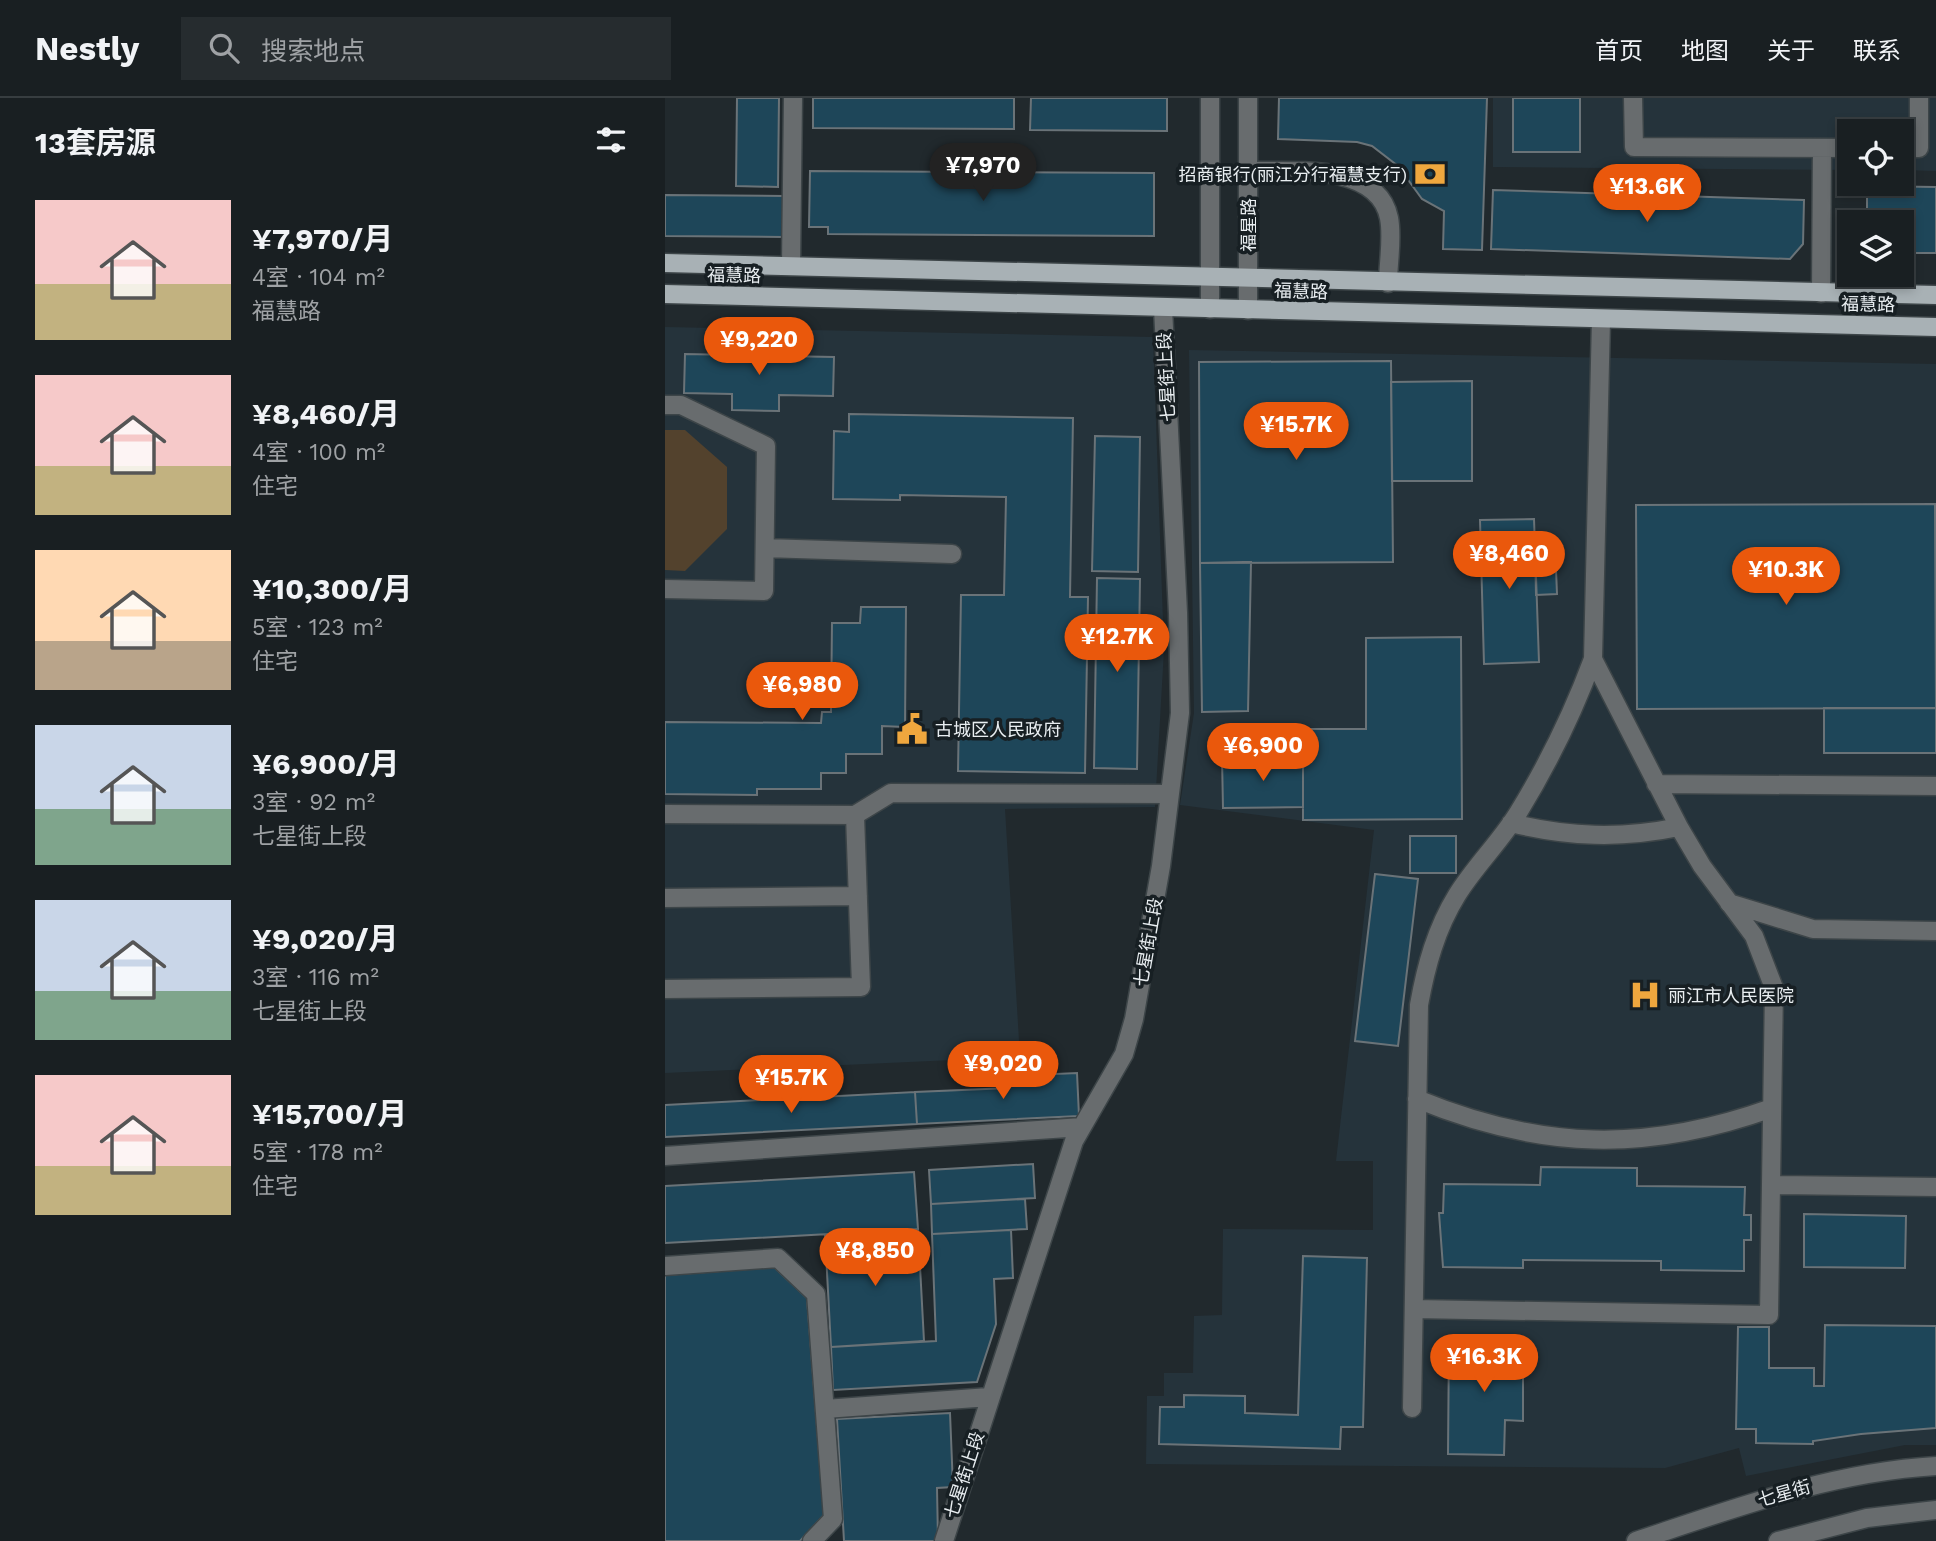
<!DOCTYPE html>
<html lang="zh">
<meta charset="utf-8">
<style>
body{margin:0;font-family:"Work Sans","Noto Sans SC",sans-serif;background:#262c2f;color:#f1f3f6;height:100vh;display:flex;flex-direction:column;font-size:26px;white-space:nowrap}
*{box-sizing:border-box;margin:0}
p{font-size:23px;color:#9fa2a5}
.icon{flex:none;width:38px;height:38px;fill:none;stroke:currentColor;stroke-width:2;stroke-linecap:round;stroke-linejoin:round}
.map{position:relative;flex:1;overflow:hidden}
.sheet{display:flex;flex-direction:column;background:#191f22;width:665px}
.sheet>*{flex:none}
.controls{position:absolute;left:1172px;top:21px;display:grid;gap:14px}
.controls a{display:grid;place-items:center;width:77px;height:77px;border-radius:0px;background:#191f22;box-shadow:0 4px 10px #0003,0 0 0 2px #373d40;font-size:35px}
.price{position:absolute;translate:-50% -60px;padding:0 16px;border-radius:24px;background:#ea580c;color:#fff;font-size:23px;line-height:46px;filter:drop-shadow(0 2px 4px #0008)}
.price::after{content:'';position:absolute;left:50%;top:42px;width:21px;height:16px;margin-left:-10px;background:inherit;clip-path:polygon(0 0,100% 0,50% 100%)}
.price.current{background:#222;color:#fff}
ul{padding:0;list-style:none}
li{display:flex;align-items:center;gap:21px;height:175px;padding:0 35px}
li span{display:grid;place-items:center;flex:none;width:196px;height:140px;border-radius:0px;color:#555}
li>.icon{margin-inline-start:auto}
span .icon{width:84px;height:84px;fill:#fffc;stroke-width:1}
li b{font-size:30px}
h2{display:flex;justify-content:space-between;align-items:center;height:84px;padding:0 35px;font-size:30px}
header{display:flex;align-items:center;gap:42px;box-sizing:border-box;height:98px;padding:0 35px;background:#191f22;border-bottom:2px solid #373d40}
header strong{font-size:33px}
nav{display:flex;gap:38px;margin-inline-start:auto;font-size:24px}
.search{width:490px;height:63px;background:#262c2f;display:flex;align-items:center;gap:18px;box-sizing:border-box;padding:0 24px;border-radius:0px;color:#9fa2a5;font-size:26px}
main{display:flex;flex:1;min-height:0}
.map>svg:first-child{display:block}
</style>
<header>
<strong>Nestly</strong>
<div class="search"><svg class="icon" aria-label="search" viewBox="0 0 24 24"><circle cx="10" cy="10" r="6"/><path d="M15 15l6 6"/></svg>搜索地点</div>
<nav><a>首页</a><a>地图</a><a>关于</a><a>联系</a></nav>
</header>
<main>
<section class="sheet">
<h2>13套房源<svg class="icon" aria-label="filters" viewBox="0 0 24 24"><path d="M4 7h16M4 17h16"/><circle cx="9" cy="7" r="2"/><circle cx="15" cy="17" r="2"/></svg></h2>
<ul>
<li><span style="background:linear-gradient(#f6c9c9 60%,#c2b280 0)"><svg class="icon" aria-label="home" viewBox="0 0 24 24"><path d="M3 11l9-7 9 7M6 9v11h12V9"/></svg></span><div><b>¥7,970/月</b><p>4室 · 104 m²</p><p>福慧路</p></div></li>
<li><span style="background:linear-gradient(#f6c9c9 65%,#c2b280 0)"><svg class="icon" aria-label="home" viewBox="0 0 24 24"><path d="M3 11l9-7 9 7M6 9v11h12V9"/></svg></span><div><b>¥8,460/月</b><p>4室 · 100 m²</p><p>住宅</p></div></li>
<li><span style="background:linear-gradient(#ffd9b3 65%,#b9a48a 0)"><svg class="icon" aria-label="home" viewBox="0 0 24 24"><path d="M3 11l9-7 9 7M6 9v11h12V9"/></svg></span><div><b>¥10,300/月</b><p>5室 · 123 m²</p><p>住宅</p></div></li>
<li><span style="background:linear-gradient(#c9d6e8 60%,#7fa58c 0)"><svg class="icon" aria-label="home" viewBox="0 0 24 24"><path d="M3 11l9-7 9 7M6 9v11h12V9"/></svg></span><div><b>¥6,900/月</b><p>3室 · 92 m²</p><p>七星街上段</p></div></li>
<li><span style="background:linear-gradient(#c9d6e8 65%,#7fa58c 0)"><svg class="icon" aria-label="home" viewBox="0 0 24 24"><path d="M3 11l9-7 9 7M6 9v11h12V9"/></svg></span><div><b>¥9,020/月</b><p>3室 · 116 m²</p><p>七星街上段</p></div></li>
<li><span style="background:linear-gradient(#f6c9c9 65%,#c2b280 0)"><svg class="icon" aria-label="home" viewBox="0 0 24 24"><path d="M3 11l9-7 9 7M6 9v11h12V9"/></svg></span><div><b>¥15,700/月</b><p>5室 · 178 m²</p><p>住宅</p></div></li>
</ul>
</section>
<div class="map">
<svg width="1271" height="1443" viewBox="0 0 1271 1443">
<rect width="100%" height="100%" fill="#21292d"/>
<path fill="#25333b" d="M828 0H1271V73L1237 72V33H1185V72L828 69Z
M0 229 488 239 499 552 490 709 340 711 355 959 0 975Z
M524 252 1271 266V1347H1240L1081 1378 1074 1350 1000 1370 481 1366 482 1298H499V1275H528L529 1218 557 1217 558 1131 708 1132V1063H671L709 732 515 707 529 615Z"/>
<path fill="#53422d" d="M0 332H20L62 369V431L20 473 0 472Z"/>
<path fill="#1e4659" stroke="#6a7378" stroke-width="2" d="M72 0H114L113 89 71 88Z
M148 0H349V31L148 30Z
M366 0H502V33L365 32Z
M614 0H822L817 152 778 151 779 113 757 101 733 68 707 48 692 44 613 41Z
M848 0H915V54H848Z
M145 73 489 75V138L163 136V129H144Z
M1202 88 1271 89V155H1237V124H1186V112H1202Z
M828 92 1139 102 1138 146 1125 161 826 151Z
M0 97 119 98 118 139 0 138Z
M70 249 116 250V258L169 259 168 298 114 297V313L67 312V296L19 295 20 256 69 257Z
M726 263 728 464 535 465 534 264Z
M807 283V383H727L726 284Z
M184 316 408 320 405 499H423L420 675 293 673 296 497H339L341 399 235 397V402L168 401 169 333 184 334Z
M430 338 475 339 473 474 427 473Z
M1270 406 1271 610 972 611 971 407Z
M869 421 874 564 819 566 815 422Z
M870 447H890L892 496 871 497Z
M586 464 583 613 537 614 535 465Z
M432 480 475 481 472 671 429 670Z
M196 509H241L240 629 217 628V656H181V675H156V691H92V697L0 696V624L156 625 157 614H166L167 525H195Z
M796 539 797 721 638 722V631H701V540Z
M1159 610H1271V655H1159Z
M557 660H638V709L558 710Z
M745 738H791V775H745Z
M710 776 753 781 733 948 690 943Z
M412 975 414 1018 252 1026 250 994 344 990 343 978Z
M250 994 252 1026 0 1039V1007Z
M368 1066 370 1100 266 1106 264 1072Z
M876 1069 972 1070V1088L1080 1089 1079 1117H1086V1142H1079V1173L996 1172V1163L858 1162V1170L778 1169 774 1115H778L779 1086 875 1087Z
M249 1074 253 1131 0 1145V1088Z
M360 1101 362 1131 267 1136 266 1106Z
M1139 1116 1241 1118 1240 1170 1139 1169Z
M253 1131 259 1243 166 1249 160 1137Z
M346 1132 348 1180 329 1181 331 1226 312 1284 168 1292 166 1249 271 1243 267 1136Z
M638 1158 702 1160 698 1329H676L675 1351 494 1346 495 1309H519V1297L580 1298V1315L633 1317Z
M109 1169 142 1200 159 1417 135 1443H0V1177Z
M1160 1227 1271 1228V1330L1196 1336 1148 1343V1346L1091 1345V1331H1071L1073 1229H1104V1270H1149V1288H1159Z
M784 1241 858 1242V1323L840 1322 839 1357 783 1356Z
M285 1315 288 1389 272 1390 273 1443H179L172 1321Z"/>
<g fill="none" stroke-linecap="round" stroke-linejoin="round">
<defs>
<path id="minor" d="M583 0V212
M968 0 969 49 1185 50
M1237 50H1254V0
M583 73C626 74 713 64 724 120 728 140 723 165 723 185
M126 168 128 0
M1156 195 1157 50
M545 211V0
M0 307H16L101 348 99 493 0 491
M100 450 287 456
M991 686 1271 688
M0 716 190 717 226 695 505 696
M846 725C903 739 956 741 1014 729
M0 800 193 798
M1064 805 1148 831 1271 833
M0 891 196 889 190 717
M752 1001C876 1052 981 1055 1107 1010
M0 1058 417 1029
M1106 1087 1271 1089
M0 1168 113 1160 151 1196 168 1421 147 1443
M749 1211 1104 1217 1109 890 1089 838 1037 768 1014 729 928 561
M747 1310 754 907C761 868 771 831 792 797 810 768 835 744 853 715 883 666 908 615 928 561L936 222
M160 1311 324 1299
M279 1443 409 1043 459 956 469 921 496 768 515 615 513 515 498 210
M971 1443C1070 1410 1167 1374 1271 1368
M1113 1443 1202 1420 1271 1412"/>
<path id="major" d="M0 165 1271 197
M0 196 1271 229"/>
</defs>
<use href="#minor" stroke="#3d4548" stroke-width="21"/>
<use href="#major" stroke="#3d4548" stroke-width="21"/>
<use href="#minor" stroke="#686c6e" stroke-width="18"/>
<use href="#major" stroke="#a8b1b5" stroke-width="18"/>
</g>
<defs>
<symbol id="bank-bare" viewBox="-9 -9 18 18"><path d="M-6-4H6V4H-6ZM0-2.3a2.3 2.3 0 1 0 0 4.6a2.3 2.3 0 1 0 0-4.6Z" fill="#efa73e" stroke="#171f23" stroke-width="2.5" paint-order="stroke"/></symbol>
<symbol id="civic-bare" viewBox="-9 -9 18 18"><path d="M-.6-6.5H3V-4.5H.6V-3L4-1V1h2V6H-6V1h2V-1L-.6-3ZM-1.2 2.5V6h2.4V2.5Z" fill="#efa73e" stroke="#171f23" stroke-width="2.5" paint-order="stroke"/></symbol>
<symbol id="hospital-bare" viewBox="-9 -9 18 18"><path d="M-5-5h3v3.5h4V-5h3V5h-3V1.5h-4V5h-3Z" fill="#efa73e" stroke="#171f23" stroke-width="2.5" paint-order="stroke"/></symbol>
</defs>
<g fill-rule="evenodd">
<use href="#bank-bare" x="743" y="54" width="44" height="44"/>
<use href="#civic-bare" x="225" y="609" width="44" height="44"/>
<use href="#hospital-bare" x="958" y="875" width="44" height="44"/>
</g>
<g text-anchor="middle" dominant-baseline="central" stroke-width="7" stroke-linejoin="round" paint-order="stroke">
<g font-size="18" fill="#e9eef1" stroke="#171f23" text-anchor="start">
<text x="742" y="76" text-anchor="end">招商银行(丽江分行福慧支行)</text>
<text x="270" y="631">古城区人民政府</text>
<text x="1003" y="897">丽江市人民医院</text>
</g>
<g font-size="18" fill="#e9eef1" stroke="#171f23">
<text transform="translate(583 127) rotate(-90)">福星路</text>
<text transform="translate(69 177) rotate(1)">福慧路</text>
<text transform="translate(636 193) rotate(2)">福慧路</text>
<text transform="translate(1203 206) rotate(1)">福慧路</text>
<text transform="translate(501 279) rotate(-93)">七星街上段</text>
<text transform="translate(483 844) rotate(-80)">七星街上段</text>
<text transform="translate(299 1377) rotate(-72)">七星街上段</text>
<text transform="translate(1119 1395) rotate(-16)">七星街</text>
</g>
</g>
</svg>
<div class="controls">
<a><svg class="icon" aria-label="locate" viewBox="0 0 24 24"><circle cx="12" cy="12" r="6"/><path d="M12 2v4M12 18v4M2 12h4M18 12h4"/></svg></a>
<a><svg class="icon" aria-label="layers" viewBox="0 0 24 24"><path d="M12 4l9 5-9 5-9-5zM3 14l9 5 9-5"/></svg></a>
</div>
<b class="price current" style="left:318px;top:105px">¥7,970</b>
<b class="price" style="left:982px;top:126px">¥13.6K</b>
<b class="price" style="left:94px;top:279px">¥9,220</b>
<b class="price" style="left:631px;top:364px">¥15.7K</b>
<b class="price" style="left:844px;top:493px">¥8,460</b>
<b class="price" style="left:1121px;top:509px">¥10.3K</b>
<b class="price" style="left:452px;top:576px">¥12.7K</b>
<b class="price" style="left:137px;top:624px">¥6,980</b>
<b class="price" style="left:598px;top:685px">¥6,900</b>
<b class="price" style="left:338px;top:1003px">¥9,020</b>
<b class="price" style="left:126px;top:1017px">¥15.7K</b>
<b class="price" style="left:210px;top:1190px">¥8,850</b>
<b class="price" style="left:819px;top:1296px">¥16.3K</b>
</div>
</main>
